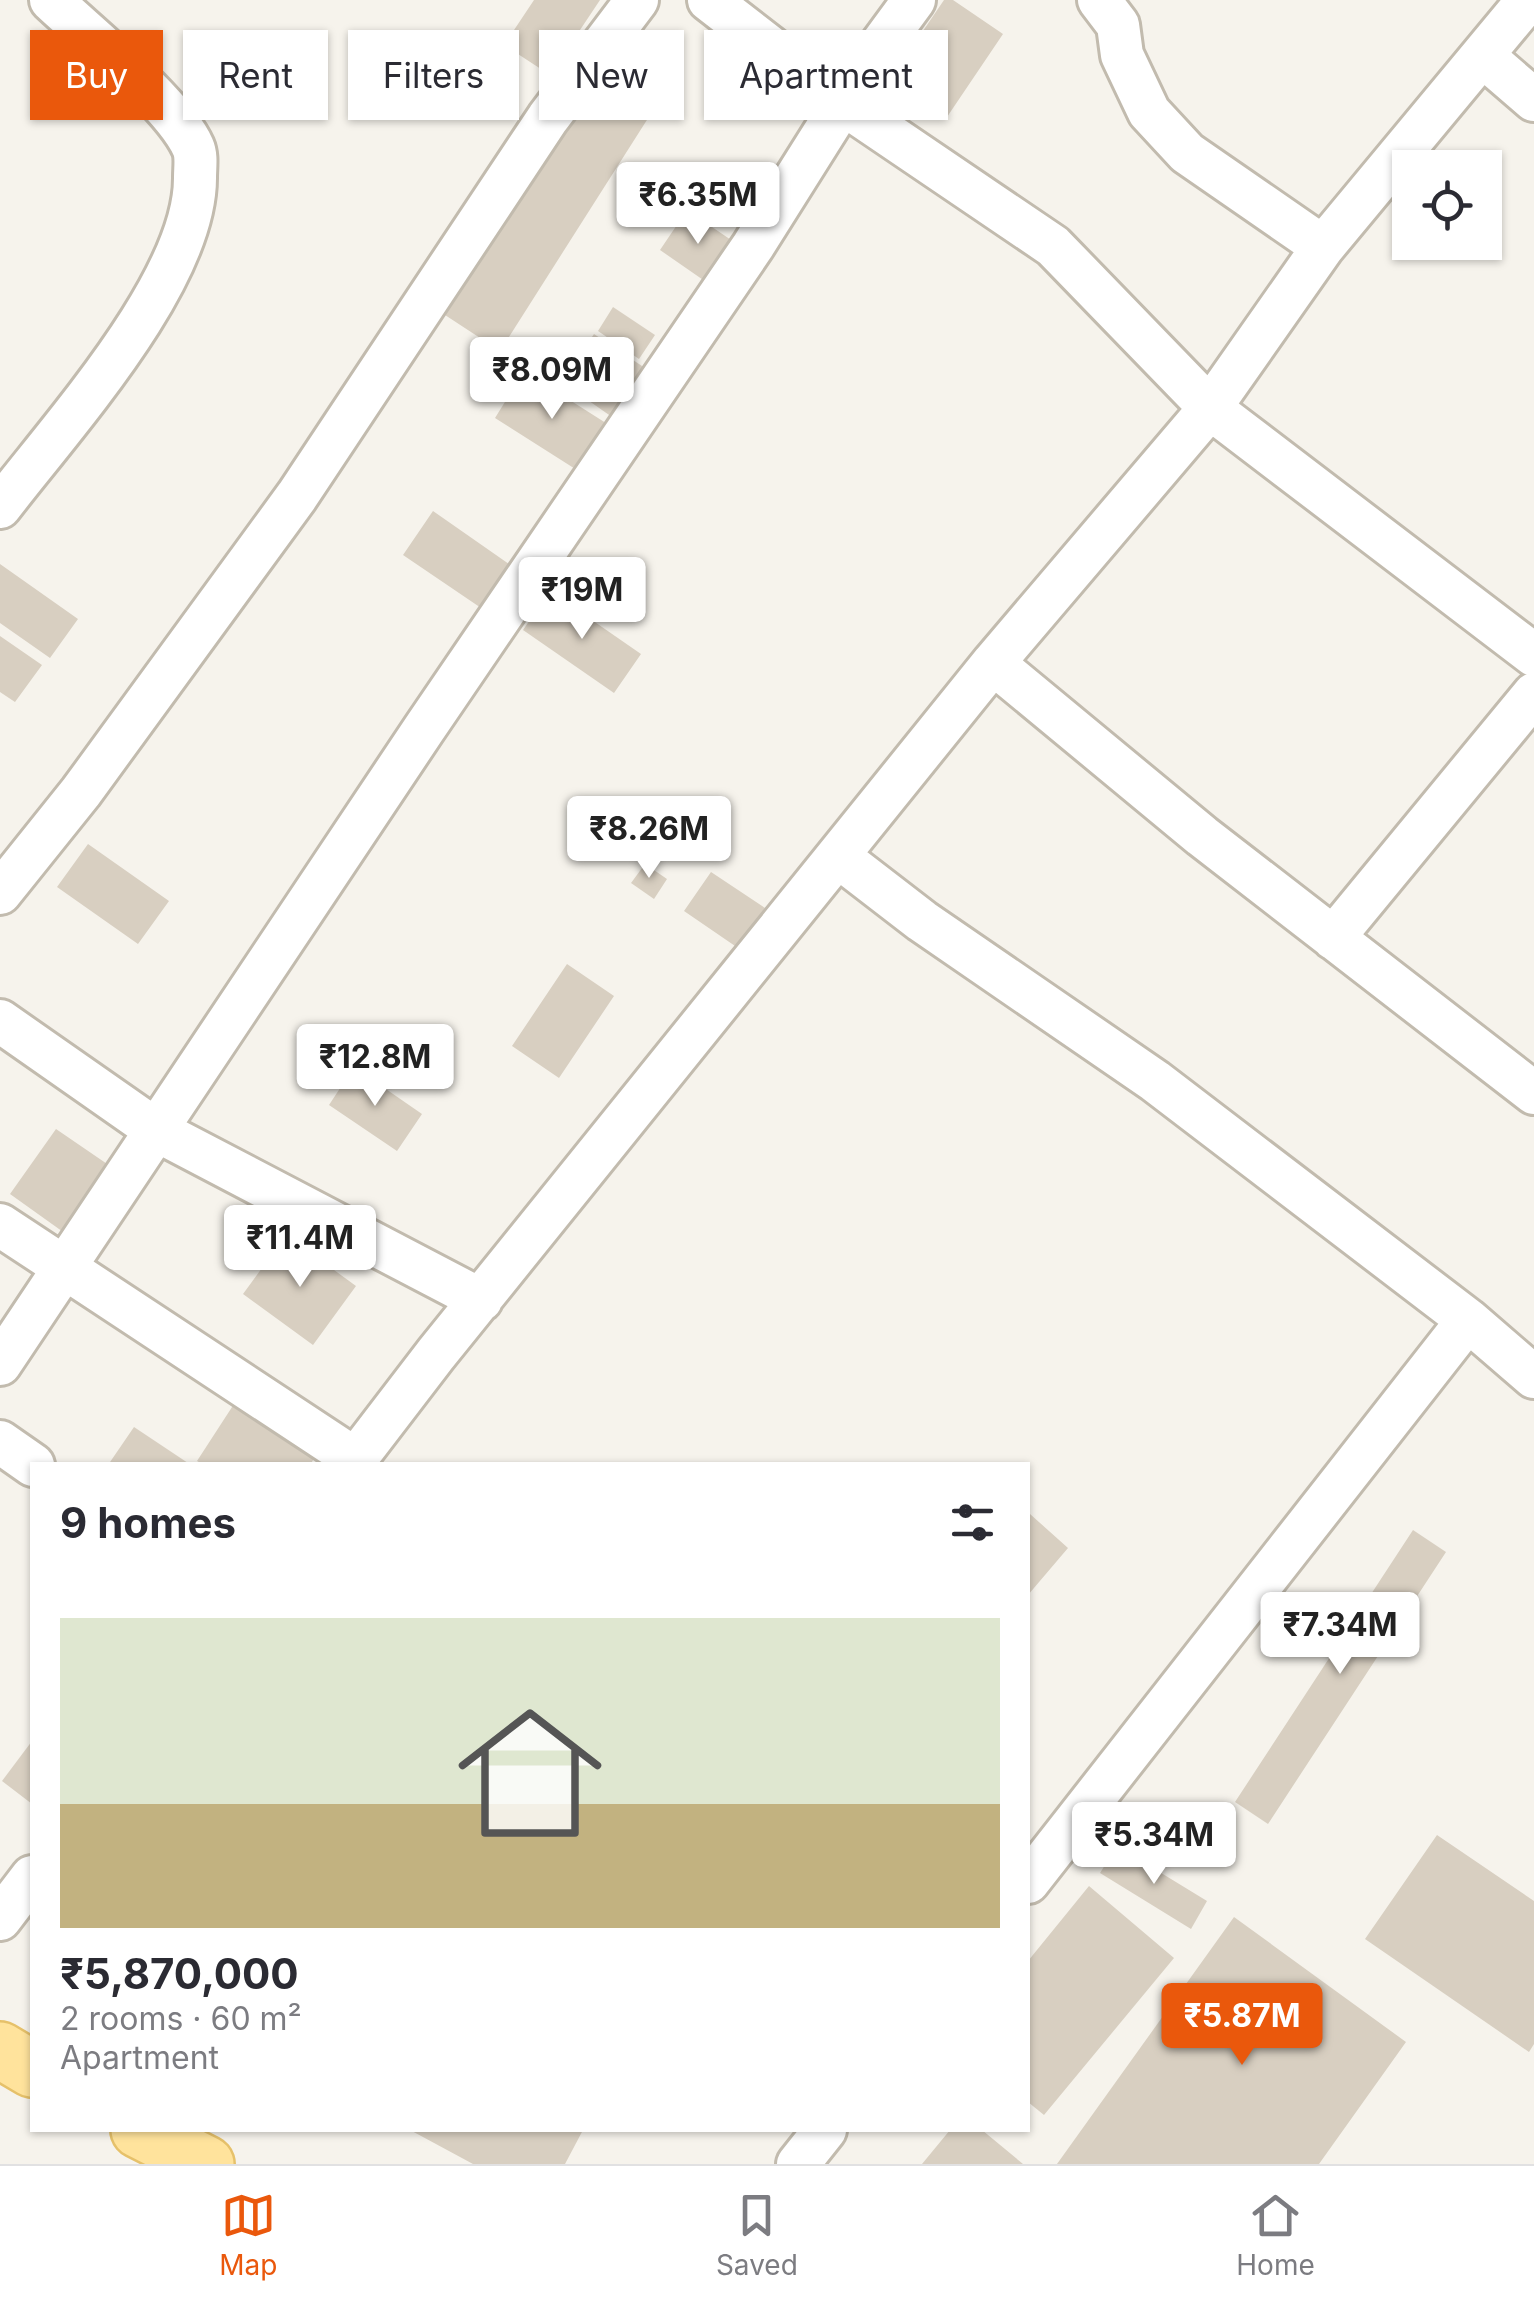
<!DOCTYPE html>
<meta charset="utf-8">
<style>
body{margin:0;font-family:Inter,sans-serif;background:#f7f7f7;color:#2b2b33;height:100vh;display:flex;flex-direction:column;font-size:38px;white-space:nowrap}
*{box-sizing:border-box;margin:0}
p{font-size:32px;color:#7c7c81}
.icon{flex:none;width:55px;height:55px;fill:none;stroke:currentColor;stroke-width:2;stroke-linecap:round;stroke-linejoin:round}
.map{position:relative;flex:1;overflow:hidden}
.panel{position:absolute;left:30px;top:1462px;width:1000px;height:670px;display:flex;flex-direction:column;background:#fff;border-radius:0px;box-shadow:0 2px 8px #0004}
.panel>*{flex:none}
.banner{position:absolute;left:30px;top:30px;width:1000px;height:90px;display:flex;gap:20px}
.buttons{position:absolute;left:1392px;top:150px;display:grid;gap:20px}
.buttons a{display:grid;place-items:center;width:110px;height:110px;border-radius:0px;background:#fff;box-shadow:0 2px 8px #0004;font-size:50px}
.price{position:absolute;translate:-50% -85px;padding:0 22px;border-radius:10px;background:#fff;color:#222;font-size:32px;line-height:65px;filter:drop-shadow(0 2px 5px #0008)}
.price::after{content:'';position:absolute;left:50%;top:60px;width:30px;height:22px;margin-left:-15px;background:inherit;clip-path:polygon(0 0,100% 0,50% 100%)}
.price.selected{background:#ea580c;color:#fff}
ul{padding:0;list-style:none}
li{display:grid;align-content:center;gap:20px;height:530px;padding:0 30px}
li span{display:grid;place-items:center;height:310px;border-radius:0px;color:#555}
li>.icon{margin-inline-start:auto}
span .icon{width:180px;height:180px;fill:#fffc;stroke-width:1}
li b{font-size:42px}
h2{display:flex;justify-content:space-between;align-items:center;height:120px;padding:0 30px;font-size:42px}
.tag{padding:0 35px;border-radius:0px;background:#fff;box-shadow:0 2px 8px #0004;font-size:35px;line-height:90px}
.tag.selected{background:#ea580c;color:#fff}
.menu{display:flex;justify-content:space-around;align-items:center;height:140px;border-top:2px solid #e1e1e2;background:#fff;font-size:28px;color:#7c7c81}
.menu a{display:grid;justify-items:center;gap:5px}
.menu .selected{color:#ea580c}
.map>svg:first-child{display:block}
</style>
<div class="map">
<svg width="1534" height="2164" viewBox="0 0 1534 2164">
<rect width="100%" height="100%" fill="#f6f3ec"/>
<path fill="#d8cfc1" d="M534 0H600L550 75 504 45Z
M944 0H953L1003 34 947 117 891 78Z
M597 77 652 112 500 351 445 315Z
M687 210 737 244 709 284 660 250Z
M613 307 655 335 639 359 598 331Z
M594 334 645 368 612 417 562 382Z
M524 371 609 425 580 472 495 418Z
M433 511 516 569 487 612 403 555Z
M0 564 78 619 50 658 0 623Z
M550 591 641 654 614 693 523 630Z
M0 636 42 665 15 702 0 692Z
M88 844 169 901 138 944 57 887Z
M645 864 667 879 654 899 631 883Z
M711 872 765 908 738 948 684 911Z
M567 964 614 996 559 1078 512 1046Z
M354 1067 422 1114 397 1151 329 1105Z
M56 1129 113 1168 66 1234 10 1194Z
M286 1235 356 1286 313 1345 243 1294Z
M234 1404 315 1457 310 1465H204L197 1461Z
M134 1427 191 1465H108Z
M1030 1514 1068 1548 1028 1595V1517Z
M1413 1530 1446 1552 1268 1824 1235 1802Z
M32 1741V1804L2 1781Z
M1437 1835 1534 1901V2044L1529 2052 1365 1939Z
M1117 1846 1207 1901 1191 1929 1100 1873Z
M1089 1886 1174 1958 1044 2115 1028 2102V1961Z
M1234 1917 1406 2042 1319 2164H1057Z
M410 2130H583L565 2164H473Z
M950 2130H982L1023 2164H922Z"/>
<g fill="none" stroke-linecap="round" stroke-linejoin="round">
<defs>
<path id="street" d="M709 0 842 103 1053 246 1210 408 1534 655
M1099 0 1118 25 1122 55 1149 112 1187 153 1323 247
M1483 56 1534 100
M0 507C62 426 196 280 195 177 195 167 197 156 193 147 174 104 88 35 51 0
M993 663 1202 836 1534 1093
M839 857 922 921 1155 1081 1468 1320 1534 1377
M0 893 81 792 297 496 548 118 637 0
M1333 938 1534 694
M0 1021 156 1130 481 1300
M0 1225 355 1459
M0 1364 424 729 753 246 870 60 914 0
M0 1442 33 1465
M351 1465 436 1354 993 663 1210 408 1323 247 1528 0
M1028 1882 1468 1320
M0 1919 32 1877
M798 2164 825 2130"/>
<path id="primary" d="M0 2050 32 2069
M139 2130 206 2164"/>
</defs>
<use href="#street" stroke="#c2bbae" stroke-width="48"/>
<use href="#primary" stroke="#e6c16a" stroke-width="60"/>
<use href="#street" stroke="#fff" stroke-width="42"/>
<use href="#primary" stroke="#ffe39c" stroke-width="55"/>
</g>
</svg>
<div class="buttons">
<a><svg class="icon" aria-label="locate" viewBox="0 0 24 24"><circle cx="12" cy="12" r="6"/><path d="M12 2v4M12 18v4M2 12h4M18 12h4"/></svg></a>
</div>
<b class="price" style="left:698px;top:247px">₹6.35M</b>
<b class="price" style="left:552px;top:422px">₹8.09M</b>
<b class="price" style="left:582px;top:642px">₹19M</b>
<b class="price" style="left:649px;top:881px">₹8.26M</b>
<b class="price" style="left:375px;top:1109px">₹12.8M</b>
<b class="price" style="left:300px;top:1290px">₹11.4M</b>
<b class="price" style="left:1340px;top:1677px">₹7.34M</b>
<b class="price" style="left:1154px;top:1887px">₹5.34M</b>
<b class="price selected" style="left:1242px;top:2068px">₹5.87M</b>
<div class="banner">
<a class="tag selected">Buy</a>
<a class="tag">Rent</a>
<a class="tag">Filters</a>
<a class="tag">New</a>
<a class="tag">Apartment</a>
</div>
<section class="panel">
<h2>9 homes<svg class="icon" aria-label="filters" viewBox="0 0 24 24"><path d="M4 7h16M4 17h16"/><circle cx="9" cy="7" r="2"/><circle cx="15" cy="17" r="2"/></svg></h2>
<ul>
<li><span style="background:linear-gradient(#dfe7d0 60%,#c2b280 0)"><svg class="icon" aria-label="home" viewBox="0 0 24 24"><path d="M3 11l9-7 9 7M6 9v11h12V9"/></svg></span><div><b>₹5,870,000</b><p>2 rooms · 60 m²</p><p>Apartment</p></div></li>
</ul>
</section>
</div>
<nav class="menu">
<a class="selected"><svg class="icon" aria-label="map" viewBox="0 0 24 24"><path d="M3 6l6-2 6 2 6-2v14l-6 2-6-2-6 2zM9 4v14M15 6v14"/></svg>Map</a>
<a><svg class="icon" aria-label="saved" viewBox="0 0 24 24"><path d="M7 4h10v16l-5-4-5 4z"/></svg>Saved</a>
<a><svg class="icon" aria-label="home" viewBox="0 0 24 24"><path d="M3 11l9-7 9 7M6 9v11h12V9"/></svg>Home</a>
</nav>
